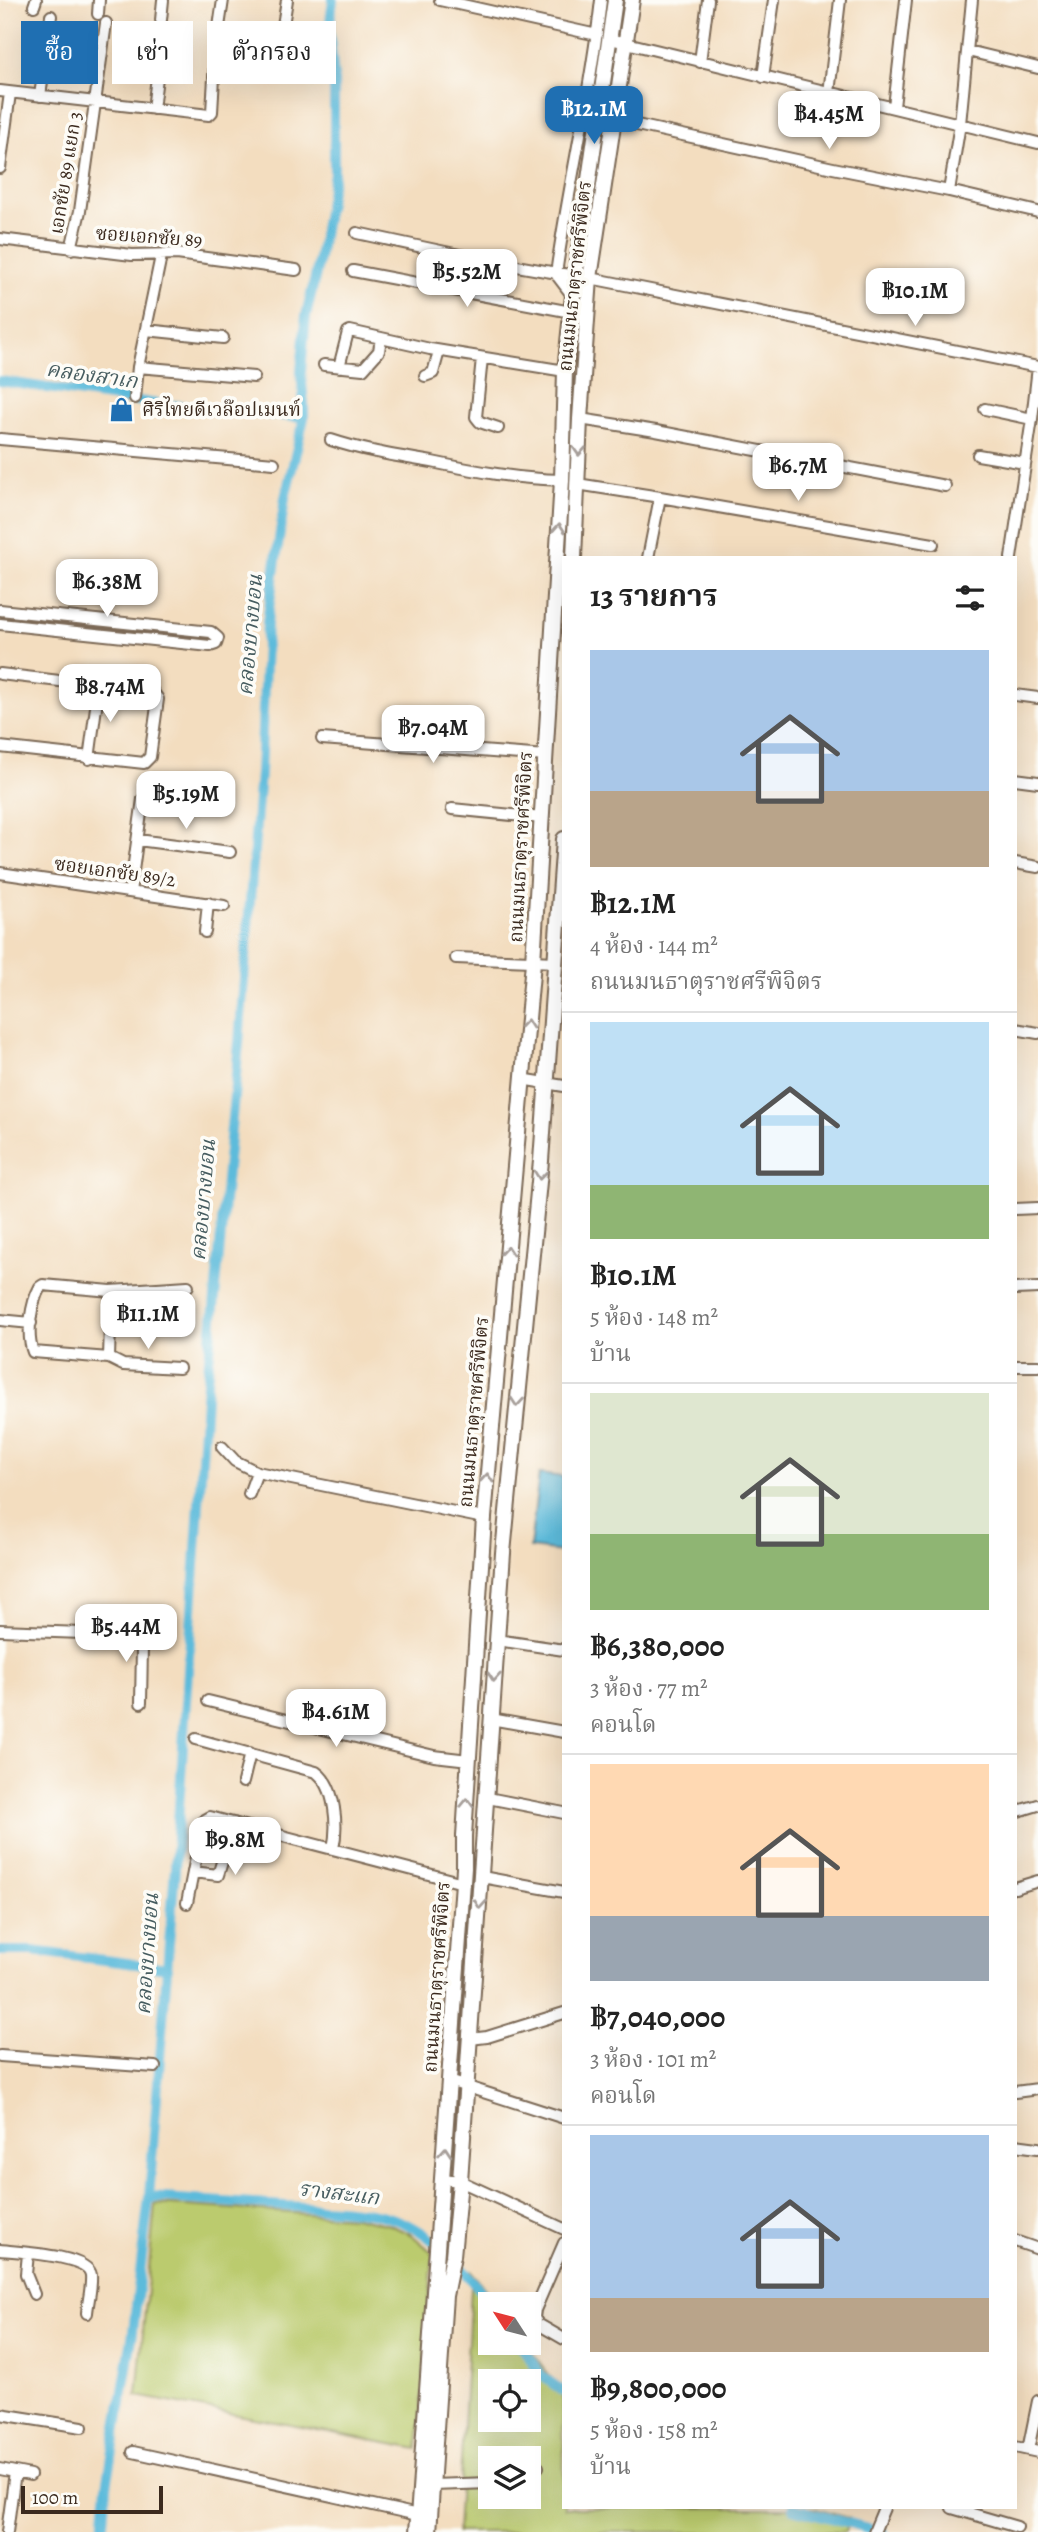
<!DOCTYPE html>
<html lang="th">
<meta charset="utf-8">
<style>
body{margin:0;font-family:Alegreya,"Noto Serif Thai",serif;background:#f2f2f2;color:#222;height:100vh;display:flex;flex-direction:column;font-size:26px;white-space:nowrap}
*{box-sizing:border-box;margin:0}
p{font-size:23px;color:#767676}
.icon{flex:none;width:38px;height:38px;fill:none;stroke:currentColor;stroke-width:2;stroke-linecap:round;stroke-linejoin:round}
.map{position:relative;flex:1;overflow:hidden}
.panel{position:absolute;left:562px;top:556px;width:455px;height:1953px;display:flex;flex-direction:column;background:#fff;border-radius:0px;box-shadow:0 7px 28px #0002}
.panel>*{flex:none}
.banner{position:absolute;left:21px;top:21px;width:436px;height:63px;display:flex;gap:14px}
.needle{width:46px;rotate:306deg}
.buttons{position:absolute;left:478px;top:2292px;display:grid;gap:14px}
.buttons a{display:grid;place-items:center;width:63px;height:63px;border-radius:0px;background:#fff;box-shadow:0 7px 28px #0002;font-size:35px}
.scale{position:absolute;left:21px;bottom:18px;width:142px;box-sizing:border-box;padding-left:7px;border:4px solid #3b2a1e;border-top:0;font-size:19px;line-height:24px;white-space:nowrap;color:#3b2a1e;-webkit-text-stroke:5px #fdfcf7;paint-order:stroke}
.price{position:absolute;translate:-50% -60px;padding:0 16px;border-radius:14px;background:#fff;color:#222;font-size:23px;line-height:46px;filter:drop-shadow(0 2px 4px #0008)}
.price::after{content:'';position:absolute;left:50%;top:42px;width:21px;height:16px;margin-left:-10px;background:inherit;clip-path:polygon(0 0,100% 0,50% 100%)}
.price.active{background:#1f6fb2;color:#fff}
ul{padding:0;list-style:none}
li{display:grid;align-content:center;gap:14px;height:371px;padding:0 28px}
li+li{border-top:2px solid #e0e0e0}
li span{display:grid;place-items:center;height:217px;border-radius:0px;color:#555}
li>.icon{margin-inline-start:auto}
span .icon{width:126px;height:126px;fill:#fffc;stroke-width:1}
li b{font-size:30px}
h2{display:flex;justify-content:space-between;align-items:center;height:84px;padding:0 28px;font-size:30px}
.tag{padding:0 24px;border-radius:0px;background:#fff;box-shadow:0 7px 28px #0002;font-size:24px;line-height:63px}
.tag.active{background:#1f6fb2;color:#fff}
.map>svg:first-child{display:block}
</style>
<div class="map">
<svg width="1038" height="2532" viewBox="0 0 1038 2532">
<rect width="100%" height="100%" fill="#fdfcf7"/>
<filter id="ink" filterUnits="userSpaceOnUse"><feTurbulence type="fractalNoise" baseFrequency=".0143" numOctaves="2"/><feDisplacementMap in="SourceGraphic" scale="14" xChannelSelector="R" yChannelSelector="G"/><feConvolveMatrix kernelMatrix="1 2 1 2 8 2 1 2 1" color-interpolation-filters="sRGB"/></filter>
<filter id="wash" filterUnits="userSpaceOnUse"><feTurbulence type="fractalNoise" baseFrequency=".00686" numOctaves="4" result="noise"/><feDisplacementMap in="SourceGraphic" scale="28" xChannelSelector="R" yChannelSelector="G"/><feGaussianBlur stdDeviation="1.57" result="paint"/><feColorMatrix in="noise" values="0 0 0 0 0 0 0 0 0 0 0 0 0 0 0 0 0 1.4 0 .05"/><feComposite in="paint" operator="in"/></filter>
<g filter="url(#wash)">
<rect width="100%" height="100%" fill="#f3ddbf"/>
<path fill="#bbcb6e" stroke="#7b7a46" stroke-width="2" fill-rule="evenodd" d="M155 2204 354 2217 390 2225 411 2234 433 2253 418 2449 137 2396Z
M472 2272 497 2305H490V2343H525L552 2379 563 2387 564 2508H814L849 2518 845 2532H457ZM490 2382H528V2420H490ZM490 2459H528V2497H490Z"/>
<path fill="#5dbbdb" stroke="#4c727c" stroke-width="2" d="M539 1474 563 1477V1552L530 1548Z"/>
<g fill="none" stroke-linecap="round" stroke-linejoin="round">
<path stroke="#5dbbdb" stroke-width="10" d="M0 381 151 403 304 418
M0 1951H32L168 1968
M149 2197C194 2200 239 2203 284 2206 322 2208 376 2208 411 2226 440 2241 472 2278 491 2305
M519 2343 542 2376 564 2392
M793 2508 883 2532
M103 2532 107 2486 133 2332 149 2197 175 1868 207 1383 239 1043 260 773 267 622 285 498 304 418V404L301 372 306 316 317 269 334 173V77L329 29 333 0"/>
</g>
</g>
<g filter="url(#ink)">
<g fill="none" stroke-linecap="round" stroke-linejoin="round">
<defs>
<path id="minor" d="M440 0 597 35
M34 6 36 0
M98 14 99 0
M161 20 163 0
M219 27 223 0
M281 38 287 0
M610 39 1038 143
M968 51 1038 68
M700 62 708 0
M763 77 774 0
M0 91 209 115 212 112 216 43
M829 93 840 0
M40 96 51 16
M894 107 906 0
M153 109 163 30
M614 120 833 168 949 191 1038 212
M0 168 10 93
M949 191 960 124 972 0
M357 233C435 250 512 267 590 278L1038 367 1032 419 1011 558
M0 239 132 255 177 254 296 270
M71 249 80 211 106 23
M353 271 587 315
M572 295 556 274C569 182 591 92 601 0
M146 330 223 338
M482 358 476 417 480 422 498 428
M324 365 363 369 379 351 381 338
M138 367 254 377
M339 367 348 332 350 331 430 349 565 371
M425 376 433 373 439 351
M135 398 138 367 161 256
M985 409 1032 419
M580 419 656 431 945 486
M0 439 274 463
M331 440C364 451 397 456 432 462 475 471 518 479 562 480
M978 455 1025 463
M577 484 660 497 648 558
M660 497 933 544
M0 610 211 632 218 638 216 644 210 646 0 624
M0 674 153 692 158 699 150 757 144 763 0 747
M1015 695 1038 698
M322 739 546 756
M89 759 99 685
M1015 779 1038 782
M452 809 542 818
M138 840 230 852
M1015 863 1038 867
M0 873 224 906
M130 892 143 799
M205 932 208 903
M456 958 556 962
M1015 1029 1038 1033
M521 1079 564 1086
M1015 1209 1038 1208
M1015 1289 1038 1288
M111 1291 188 1286
M0 1320 31 1323
M109 1358 111 1291 43 1285 40 1287C31 1303 26 1335 33 1352L109 1358 123 1365 179 1368
M1015 1366H1038
M222 1447 235 1461 257 1472 484 1518
M249 1494 257 1472
M0 1630 137 1635 142 1647 141 1703
M497 1640 564 1650
M208 1701 434 1756 469 1760
M491 1719 564 1732
M196 1739 316 1772C336 1786 338 1827 333 1849
M243 1782 250 1753
M488 1798 564 1813
M1015 1812 1038 1805
M193 1872 218 1875 234 1823
M482 1877 564 1892
M1015 1888 1038 1881
M187 1903 203 1821 210 1817 463 1883
M470 2039 487 2037 564 2013
M0 2056 155 2067
M449 2081 564 2118
M1015 2092 1038 2089
M1015 2145 1038 2148
M443 2179 460 2181 564 2229
M1015 2241 1038 2249
M564 2243 535 2310 534 2318 538 2324 564 2339
M0 2250C18 2252 88 2255 91 2275 92 2287 88 2301 87 2313
M28 2254 26 2274 34 2294
M0 2414 82 2427
M1015 2447 1038 2452
M1028 2450 1038 2401
M133 2452 418 2515
M0 2469 15 2472
M528 2473 538 2467
M432 2485 490 2483
M952 2508 1017 2527
M7 2532 15 2472 30 2475
M874 2532 884 2508"/>
<path id="tertiary" d="M574 558 580 419 590 278 632 0
M417 2532 464 1868V1836L484 1518 533 962 562 480 565 371 575 276 615 0
M429 2532 445 2296 453 2256 460 2181 503 1553 541 1161 564 839"/>
</defs>
<use href="#minor" stroke="#7b6956" stroke-width="14"/>
<use href="#tertiary" stroke="#7b6956" stroke-width="18"/>
<use href="#minor" stroke="#fff" stroke-width="10"/>
<use href="#tertiary" stroke="#fff" stroke-width="14"/>
</g>
<defs><path id="oneway-chevron" d="M-2-3.5L2.5 0L-2 3.5" fill="none" stroke-width="1.6" stroke-linecap="round" stroke-linejoin="round" transform="scale(1.75)"/></defs>
<g stroke="#a79f9a">
<use href="#oneway-chevron" transform="translate(579 451) rotate(93)"/>
<use href="#oneway-chevron" transform="translate(559 528) rotate(-86)"/>
<use href="#oneway-chevron" transform="translate(527 1024) rotate(-84)"/>
<use href="#oneway-chevron" transform="translate(540 1175) rotate(96)"/>
<use href="#oneway-chevron" transform="translate(507 1251) rotate(-85)"/>
<use href="#oneway-chevron" transform="translate(517 1402) rotate(95)"/>
<use href="#oneway-chevron" transform="translate(487 1478) rotate(-85)"/>
<use href="#oneway-chevron" transform="translate(494 1677) rotate(94)"/>
<use href="#oneway-chevron" transform="translate(467 1803) rotate(-88)"/>
<use href="#oneway-chevron" transform="translate(480 1904) rotate(95)"/>
<use href="#oneway-chevron" transform="translate(445 2152) rotate(-86)"/>
</g>
</g>
<defs>
<symbol id="shop-bare" viewBox="-9 -9 18 18"><path d="M-5-2.5h2.3a2.7 3.5 0 0 1 5.4 0H5L5.5 6h-11ZM-1.5-2.5h3a1.5 2.3 0 0 0-3 0Z" fill="#1f6fb2" stroke="#fdfcf7" stroke-width="2.5" paint-order="stroke"/></symbol>
</defs>
<g fill-rule="evenodd">
<use href="#shop-bare" x="104" y="392" width="35" height="35"/>
</g>
<g text-anchor="middle" dominant-baseline="central" stroke-width="7" stroke-linejoin="round" paint-order="stroke">
<g font-size="19" fill="#3b2a1e" stroke="#fdfcf7">
<text transform="translate(66 173) rotate(-81)">เอกชัย 89 แยก 3</text>
<text transform="translate(149 237) rotate(4)">ซอยเอกชัย 89</text>
<text transform="translate(575 276) rotate(-84)">ถนนมนธาตุราชศรีพิจิตร</text>
<text transform="translate(521 847) rotate(-87)">ถนนมนธาตุราชศรีพิจิตร</text>
<text transform="translate(115 872) rotate(8)">ซอยเอกชัย 89/2</text>
<text transform="translate(474 1412) rotate(-85)">ถนนมนธาตุราชศรีพิจิตร</text>
<text transform="translate(437 1977) rotate(-86)">ถนนมนธาตุราชศรีพิจิตร</text>
</g>
<g font-size="19" fill="#3b2a1e" stroke="#fdfcf7" text-anchor="start">
<text x="142" y="410">ศิริไทยดีเวล๊อปเมนท์</text>
</g>
<g font-size="21" font-style="italic" fill="#475d60" stroke="#fdfcf7">
<text transform="translate(92 375) rotate(8)">คลองสาเก</text>
<text transform="translate(250 635) rotate(-85)">คลองบางบอน</text>
<text transform="translate(203 1200) rotate(-85)">คลองบางบอน</text>
<text transform="translate(147 1954) rotate(-86)">คลองบางบอน</text>
<text transform="translate(339 2193) rotate(7)">รางสะแก</text>
</g>
</g>
</svg>
<div class="buttons">
<a><svg class="needle" viewBox="-14 -14 28 28"><path d="M0-13l5 13h-10z" fill="#e53935"/><path d="M0 13l5-13h-10z" fill="#767676"/></svg></a>
<a><svg class="icon" aria-label="locate" viewBox="0 0 24 24"><circle cx="12" cy="12" r="6"/><path d="M12 2v4M12 18v4M2 12h4M18 12h4"/></svg></a>
<a><svg class="icon" aria-label="layers" viewBox="0 0 24 24"><path d="M12 4l9 5-9 5-9-5zM3 14l9 5 9-5"/></svg></a>
</div>
<div class="scale">100 m</div>
<b class="price active" style="left:594px;top:146px">฿12.1M</b>
<b class="price" style="left:829px;top:151px">฿4.45M</b>
<b class="price" style="left:467px;top:309px">฿5.52M</b>
<b class="price" style="left:915px;top:328px">฿10.1M</b>
<b class="price" style="left:798px;top:503px">฿6.7M</b>
<b class="price" style="left:107px;top:619px">฿6.38M</b>
<b class="price" style="left:110px;top:724px">฿8.74M</b>
<b class="price" style="left:433px;top:765px">฿7.04M</b>
<b class="price" style="left:186px;top:831px">฿5.19M</b>
<b class="price" style="left:148px;top:1351px">฿11.1M</b>
<b class="price" style="left:126px;top:1664px">฿5.44M</b>
<b class="price" style="left:336px;top:1749px">฿4.61M</b>
<b class="price" style="left:235px;top:1877px">฿9.8M</b>
<div class="banner">
<a class="tag active">ซื้อ</a>
<a class="tag">เช่า</a>
<a class="tag">ตัวกรอง</a>
</div>
<section class="panel">
<h2>13 รายการ<svg class="icon" aria-label="filters" viewBox="0 0 24 24"><path d="M4 7h16M4 17h16"/><circle cx="9" cy="7" r="2"/><circle cx="15" cy="17" r="2"/></svg></h2>
<ul>
<li><span style="background:linear-gradient(#a9c7e8 65%,#b9a48a 0)"><svg class="icon" aria-label="home" viewBox="0 0 24 24"><path d="M3 11l9-7 9 7M6 9v11h12V9"/></svg></span><div><b>฿12.1M</b><p>4 ห้อง · 144 m²</p><p>ถนนมนธาตุราชศรีพิจิตร</p></div></li>
<li><span style="background:linear-gradient(#bfe0f5 75%,#8fb573 0)"><svg class="icon" aria-label="home" viewBox="0 0 24 24"><path d="M3 11l9-7 9 7M6 9v11h12V9"/></svg></span><div><b>฿10.1M</b><p>5 ห้อง · 148 m²</p><p>บ้าน</p></div></li>
<li><span style="background:linear-gradient(#dfe7d0 65%,#8fb573 0)"><svg class="icon" aria-label="home" viewBox="0 0 24 24"><path d="M3 11l9-7 9 7M6 9v11h12V9"/></svg></span><div><b>฿6,380,000</b><p>3 ห้อง · 77 m²</p><p>คอนโด</p></div></li>
<li><span style="background:linear-gradient(#ffd9b3 70%,#9aa5b1 0)"><svg class="icon" aria-label="home" viewBox="0 0 24 24"><path d="M3 11l9-7 9 7M6 9v11h12V9"/></svg></span><div><b>฿7,040,000</b><p>3 ห้อง · 101 m²</p><p>คอนโด</p></div></li>
<li><span style="background:linear-gradient(#a9c7e8 75%,#b9a48a 0)"><svg class="icon" aria-label="home" viewBox="0 0 24 24"><path d="M3 11l9-7 9 7M6 9v11h12V9"/></svg></span><div><b>฿9,800,000</b><p>5 ห้อง · 158 m²</p><p>บ้าน</p></div></li>
</ul>
</section>
</div>
